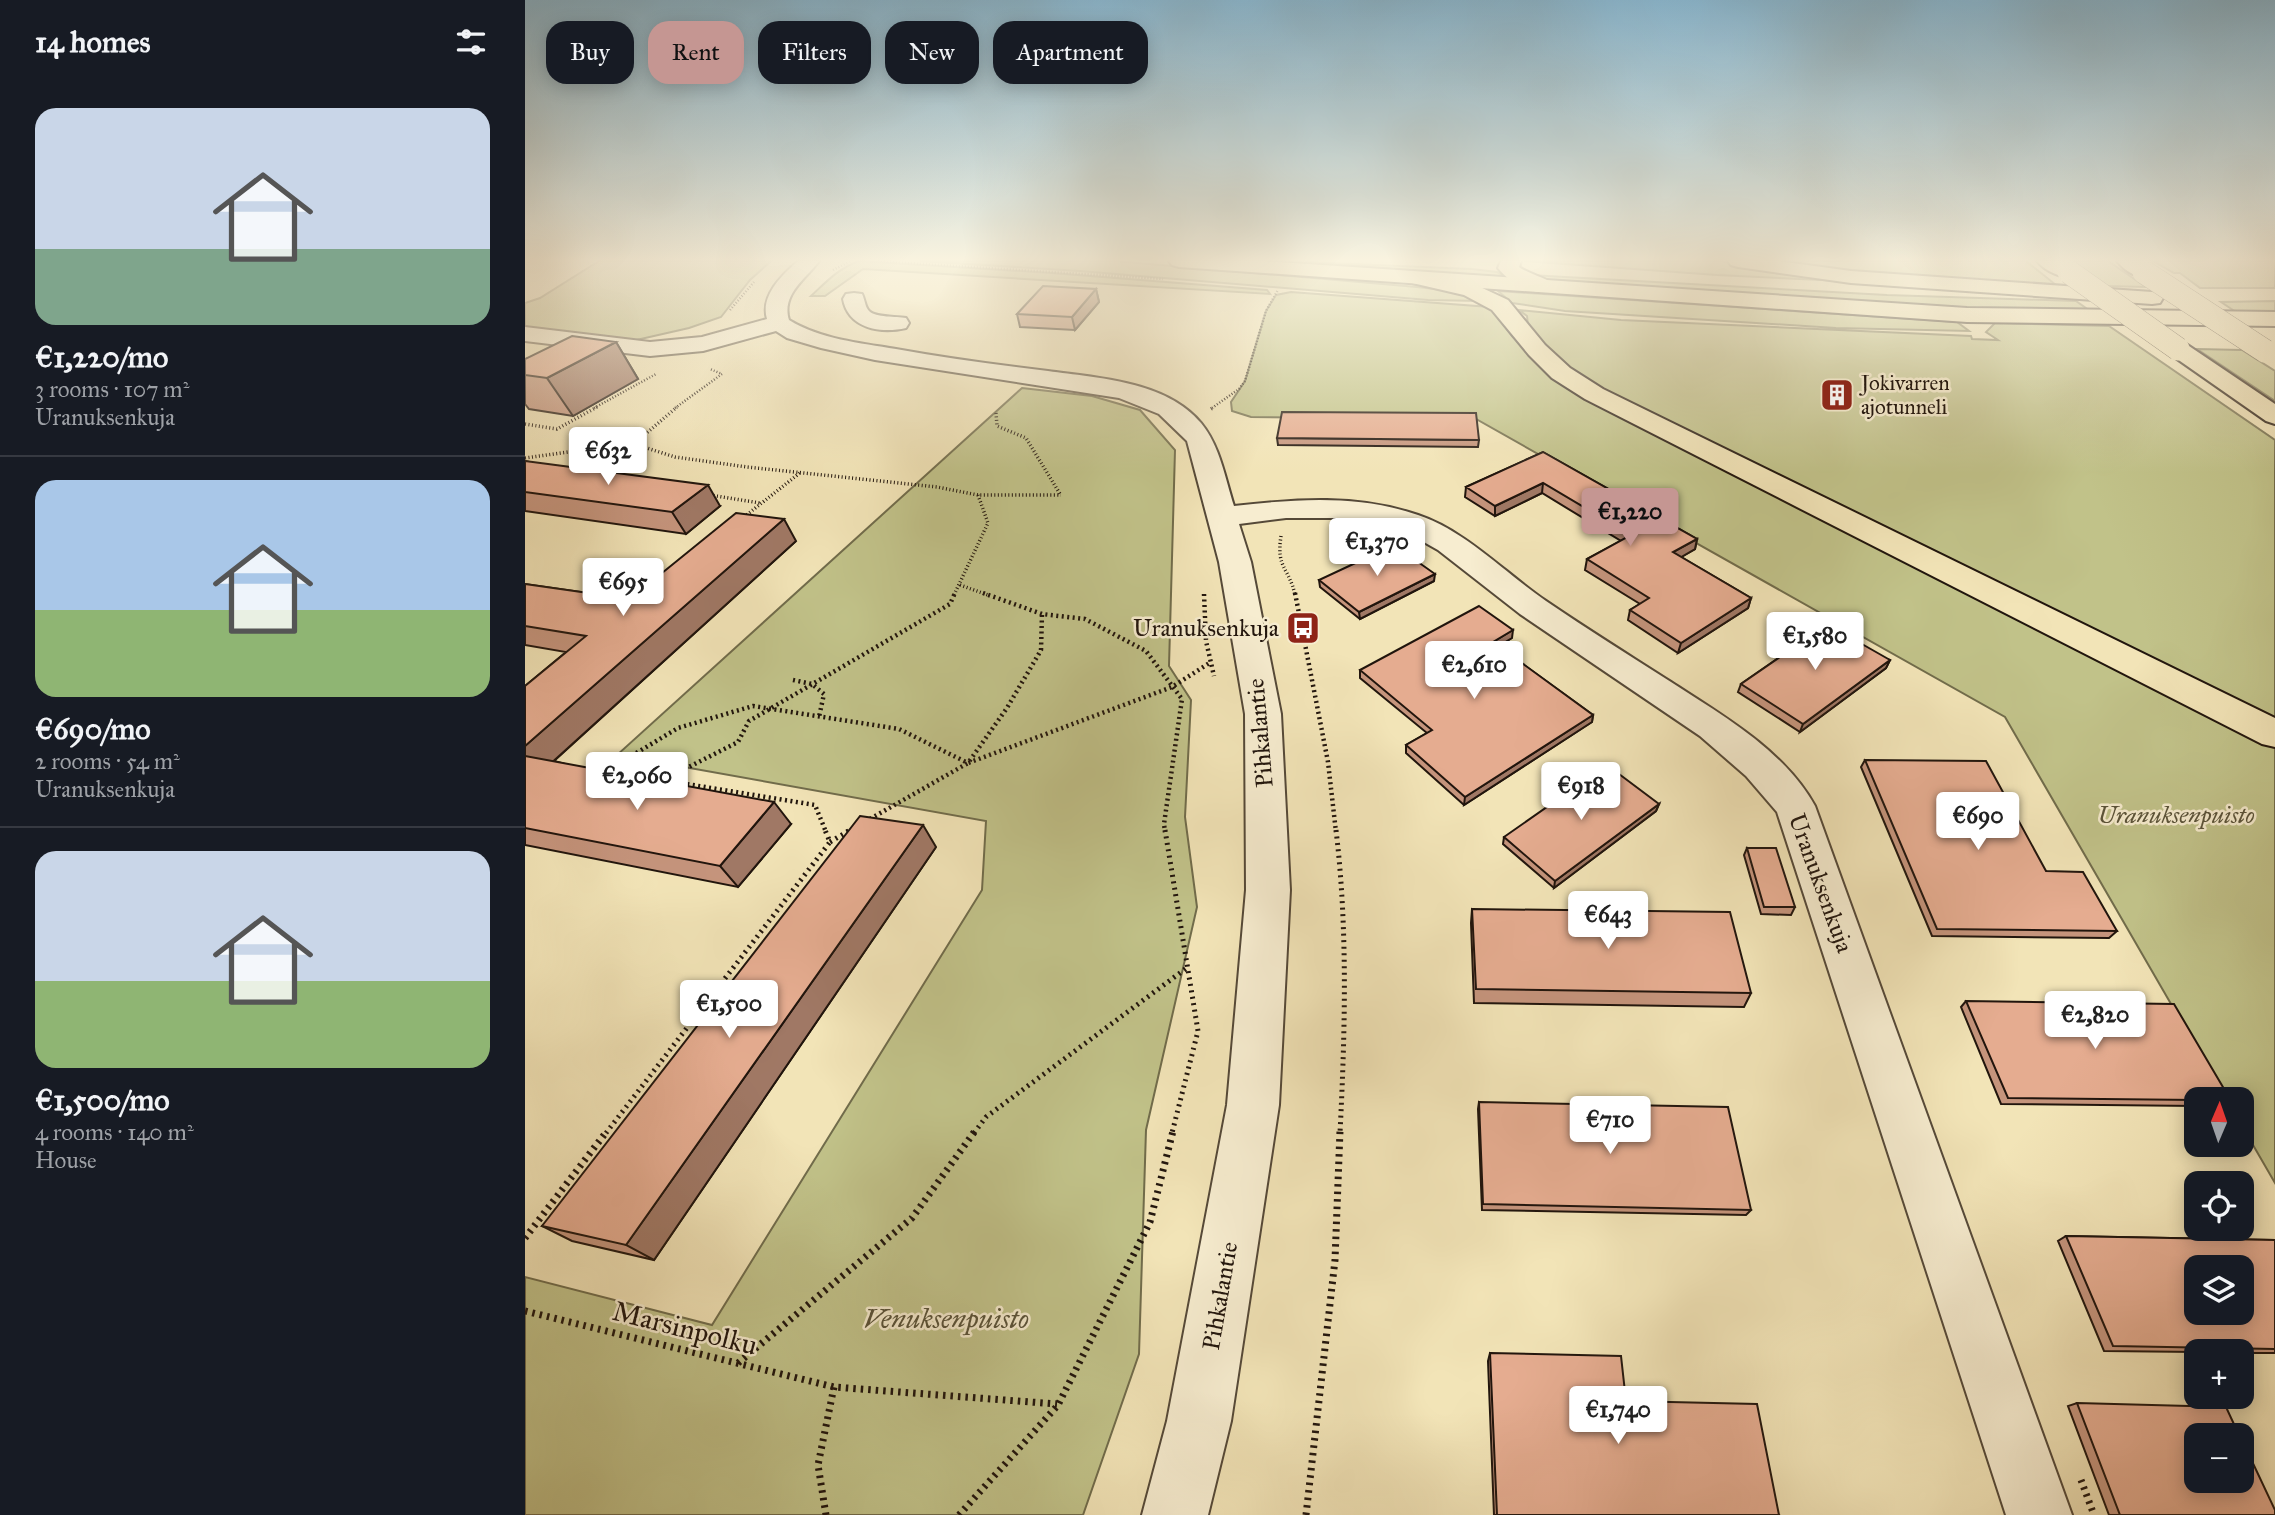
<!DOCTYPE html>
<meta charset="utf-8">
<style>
body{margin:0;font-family:"IM FELL Great Primer",serif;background:#242831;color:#f1f3f6;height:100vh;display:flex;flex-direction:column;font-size:26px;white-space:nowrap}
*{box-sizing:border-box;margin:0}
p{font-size:23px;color:#9ea1a6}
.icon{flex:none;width:38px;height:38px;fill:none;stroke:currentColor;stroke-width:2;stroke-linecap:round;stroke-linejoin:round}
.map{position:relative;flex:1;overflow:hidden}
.details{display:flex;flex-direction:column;background:#171b24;width:525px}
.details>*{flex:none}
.top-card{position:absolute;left:21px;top:21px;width:665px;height:63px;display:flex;gap:14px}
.needle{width:46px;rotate:2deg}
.tools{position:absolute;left:1659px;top:1087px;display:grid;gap:14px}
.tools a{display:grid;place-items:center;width:70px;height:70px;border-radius:14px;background:#171b24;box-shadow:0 4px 18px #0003;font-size:35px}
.price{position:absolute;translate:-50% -60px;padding:0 16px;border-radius:7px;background:#fff;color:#222;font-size:23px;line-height:46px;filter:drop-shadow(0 2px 4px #0008)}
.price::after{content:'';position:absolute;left:50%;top:42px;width:21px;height:16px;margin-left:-10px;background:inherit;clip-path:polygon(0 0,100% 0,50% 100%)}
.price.on{background:#c59692;color:#111}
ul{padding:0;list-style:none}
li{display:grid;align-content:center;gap:14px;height:371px;padding:0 35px}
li+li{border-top:2px solid #363941}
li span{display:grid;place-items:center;height:217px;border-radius:21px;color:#555}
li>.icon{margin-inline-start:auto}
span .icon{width:126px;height:126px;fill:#fffc;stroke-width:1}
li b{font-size:30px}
h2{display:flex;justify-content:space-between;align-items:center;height:84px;padding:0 35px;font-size:30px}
.tag{padding:0 24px;border-radius:21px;background:#171b24;box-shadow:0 4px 18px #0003;font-size:24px;line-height:63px}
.tag.on{background:#c59692;color:#111}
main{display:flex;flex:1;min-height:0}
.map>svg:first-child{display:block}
</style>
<main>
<section class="details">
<h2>14 homes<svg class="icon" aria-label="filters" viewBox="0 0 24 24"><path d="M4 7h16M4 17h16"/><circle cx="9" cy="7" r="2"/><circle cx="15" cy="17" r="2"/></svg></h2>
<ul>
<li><span style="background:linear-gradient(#c9d6e8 65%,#7fa58c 0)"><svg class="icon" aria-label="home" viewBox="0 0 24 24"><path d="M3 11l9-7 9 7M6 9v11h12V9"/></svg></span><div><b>€1,220/mo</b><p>3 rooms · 107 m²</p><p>Uranuksenkuja</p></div></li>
<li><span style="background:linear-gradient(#a9c7e8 60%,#8fb573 0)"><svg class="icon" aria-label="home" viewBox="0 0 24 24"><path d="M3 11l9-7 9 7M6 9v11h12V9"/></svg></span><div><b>€690/mo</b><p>2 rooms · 54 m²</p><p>Uranuksenkuja</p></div></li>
<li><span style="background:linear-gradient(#c9d6e8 60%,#8fb573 0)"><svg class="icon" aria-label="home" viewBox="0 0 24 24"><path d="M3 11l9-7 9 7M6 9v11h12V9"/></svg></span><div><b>€1,500/mo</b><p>4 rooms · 140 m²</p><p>House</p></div></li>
</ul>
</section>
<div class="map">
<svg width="1750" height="1515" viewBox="0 0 1750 1515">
<rect width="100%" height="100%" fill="#f2e4b7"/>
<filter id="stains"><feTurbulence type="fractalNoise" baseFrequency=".00286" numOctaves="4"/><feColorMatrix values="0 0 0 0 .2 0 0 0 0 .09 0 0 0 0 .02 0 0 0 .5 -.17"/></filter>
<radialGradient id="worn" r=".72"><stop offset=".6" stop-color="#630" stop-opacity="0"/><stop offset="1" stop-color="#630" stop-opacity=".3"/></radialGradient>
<path fill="#c1c289" stroke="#716c4b" stroke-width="2" d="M74 261H246L225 280 196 317 164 328 107 341 0 328V303L15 298Z
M334 261 527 273 742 290 745 294 338 269 300 296H286C301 282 314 268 334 261Z
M395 261H590L892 287 927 291 957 301 903 300 555 271Z
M999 261H1196L1249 271 1361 283 1192 275Z
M1239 261H1501L1531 285 1387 277Z
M1546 261H1583L1621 287 1581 286Z
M1628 261H1750V288H1675L1655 273H1649Z
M780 262 947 269 972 272 983 278Z
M1005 275 1362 295 1551 301 1565 311 1421 307 1040 284 1011 279Z
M973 291 1432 322 1444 331 1311 328 1040 311 987 303Z
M766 292 965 307 987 336 1029 378 1750 747V1183L1717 1126V1099H1701L1480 717 951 419 726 417 707 411 706 402 720 381 741 311 751 295Z
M1750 301V311L1711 312 1696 302Z
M994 310 1096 320 1446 336 1447 339 1473 340 1461 332 1470 323 1584 326 1750 440V720L1521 606 1113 410 1042 370 1003 325 1002 316Z
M1672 349 1717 350 1750 371V401Z
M497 388 567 396 615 410 650 450 644 666 666 700 660 817 672 907 621 1130 614 1354 558 1515H0V1277L187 1325 457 890 461 821 92 755Z"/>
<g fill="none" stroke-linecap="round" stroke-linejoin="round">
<defs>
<path id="minor" d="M273 261H294C281 279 256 294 264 320 295 339 335 343 371 349 421 358 472 365 523 371 573 378 641 381 676 423 695 446 700 478 709 506 771 499 833 494 893 515 941 531 980 573 1021 601 1062 629 1104 655 1146 682 1197 715 1260 751 1290 806L1547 1515H1481L1252 812 1221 776 1175 736 995 614 913 550 874 528 825 518H761L714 524 726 562 756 714 765 890 754 1105 706 1421 683 1515H617L642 1421 702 1105 721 890 720 714 694 562 662 441 634 414 594 398 350 360 296 348 262 338 251 331 178 351 125 356 0 341V327L125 342 177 337 242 319C235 296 257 275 273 261Z
M329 293 337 294C340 300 340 307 344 311 351 318 371 316 381 318L384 323 381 328C355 334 323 328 318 299L321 294Z"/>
<path id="major" d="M644 261H737L1442 308 1750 312V326L1442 322 654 267 647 265Z"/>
<path id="highway" d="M976 261H996L994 267C1005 275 1024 278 1032 287L1028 291C1009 296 984 283 973 268Z
M1203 261H1253L1326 271 1627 292 1635 293 1638 298 1635 303 1627 304 1326 283 1213 267 1206 265Z
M1512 261H1537L1554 272 1551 276C1538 280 1520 271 1512 261Z
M1592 261H1615L1629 272 1626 276C1613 280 1600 271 1592 261Z
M890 272 953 286 983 300 1020 345 1045 368 1078 389 1750 718V747L1737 744 1060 399 1027 378 1004 355 967 310 939 295 883 282 880 278 883 274Z
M1653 342 1661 344 1750 404V424L1741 421 1645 354 1641 349 1645 344Z"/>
</defs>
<use href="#minor" stroke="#554938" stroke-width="4"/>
<use href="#major" stroke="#21150d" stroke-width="4"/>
<use href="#highway" stroke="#21150d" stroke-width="4"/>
<path stroke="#21150d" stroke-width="2.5" stroke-dasharray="1 2" stroke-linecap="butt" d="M353 261 638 279
M308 270 326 261
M205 310 229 282
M69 408 131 374
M150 408 197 374 185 369
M687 408 714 389 720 381 741 311 753 290"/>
<path stroke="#21150d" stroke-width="3.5" stroke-dasharray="1 2.5" stroke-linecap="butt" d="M686 409 689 407
M471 413 472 426 501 438 535 494
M0 424 32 429 72 407
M0 458 65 449 117 437 152 407
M85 477 80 466 103 442 150 457 222 467 412 487 453 495H536
M185 495 235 503
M219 517 276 472
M756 536C751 569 764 567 770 595
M435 585 463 595
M429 595 463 523 453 495"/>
<path stroke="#21150d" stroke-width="4.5" stroke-dasharray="2 3.5" stroke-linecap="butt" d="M458 593 517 614 560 619 621 651 657 699 639 824 640 832
M770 593 803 762 811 832
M679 594 681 641 689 676
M268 680 287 684 299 694 294 717
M70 769 290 805 301 832
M83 770 153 728 228 706 374 729 443 763 647 687 686 662
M140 779 213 742 224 721 425 604 430 593
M345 819 443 763 482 708 516 650 517 614
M322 832 325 830"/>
<path stroke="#21150d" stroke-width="5" stroke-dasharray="2 4.5" stroke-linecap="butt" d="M640 830 673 1031 647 1133
M811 830C823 930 820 1033 815 1133
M305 842 325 830
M81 1133 305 842 300 830
M449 1133 461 1117 663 967"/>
<path stroke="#21150d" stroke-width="7" stroke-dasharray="2.5 5" stroke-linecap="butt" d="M0 1238 82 1131
M0 1311 309 1387 532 1404
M213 1363 387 1218 450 1131
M1556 1480 1569 1515
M301 1515 293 1465 309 1387
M434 1515 533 1405 625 1222 648 1131
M781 1515 810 1260 815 1131"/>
<use href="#minor" fill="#f7edd0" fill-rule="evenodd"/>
<use href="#major" fill="#f2e4b7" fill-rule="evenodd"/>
<use href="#highway" fill="#f2e4b7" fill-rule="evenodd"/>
<defs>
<path id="highway-bridge" d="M1544 272 1653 349
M1619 272 1740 351"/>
</defs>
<use href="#highway-bridge" stroke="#21150d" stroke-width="24" stroke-linecap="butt"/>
<use href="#highway-bridge" stroke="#f2e4b7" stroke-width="23"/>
</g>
<path fill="#c5947c" stroke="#21150d" stroke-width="2" d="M571 289 574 302 550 330 495 327 492 314Z
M91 342 113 379 48 416 4 409 0 404V359Z
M752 438 954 440 953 447 753 445Z
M1018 452 1172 539 1170 549 1156 557 1226 598 1223 608 1153 653 1103 620 1105 610 1115 604 1060 570 1062 559 1096 541 1017 493 970 516 940 497 941 487Z
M0 461 195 506 161 534 0 511Z
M271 541 29 761 266 824 213 887 0 845V686L41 652 0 645V584L105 599Z
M794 580 909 581 835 619 795 587Z
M1269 635 1365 660 1361 668 1275 732 1213 692 1216 684 1271 646 1266 643Z
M987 638 973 646 1068 715 1067 722 939 805 881 753V745L902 733 835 678V670Z
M1340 760 1521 871 1592 931 1584 938 1407 936 1336 767Z
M1134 804 1131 811 1029 888 978 844 979 837Z
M411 847 129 1260 47 1241 17 1226Z
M1222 848 1270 907 1266 915 1236 914 1219 855Z
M947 909 1226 993 1219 1007 949 1003 946 923Z
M1441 1001 1671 1099V1106L1476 1104 1436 1007Z
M954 1102 1226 1210 1221 1215 957 1210 953 1109Z
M1541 1236 1750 1240V1353H1717V1351H1671V1352L1579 1351 1533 1241Z
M965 1353 1101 1401 1254 1515H969L963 1361Z
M1552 1403 1750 1515H1584L1543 1406Z"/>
<path fill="#a07865" stroke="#21150d" stroke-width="2" d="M571 289 574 302 550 330 547 317Z
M91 342 113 379 48 416 22 378Z
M1018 483 1017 493 970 516V506Z
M183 485 195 506 161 534 147 512Z
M259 519 271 541 12 776 0 764V746Z
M1172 539 1170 549 1146 563 1148 552Z
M910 574 909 581 835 619 834 612Z
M1226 598 1223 608 1153 653 1156 643Z
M988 630 987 638 967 650 968 642Z
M1365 660 1361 668 1275 732 1278 724Z
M1068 715 1067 722 939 805 940 797Z
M249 802 266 824 213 887 195 866Z
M1134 804 1131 811 1029 888 1030 881Z
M398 825 411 847 129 1260 101 1245Z"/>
<path fill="#e5ac90" stroke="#21150d" stroke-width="2" fill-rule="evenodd" d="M518 286 571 289 547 317 492 314Z
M47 336 91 342 22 378 0 375V359Z
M757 412 951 413 954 440 752 438Z
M1018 452 1172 539 1148 552 1226 598 1156 643 1105 610 1124 598 1062 559 1106 535 1018 483 970 506 941 487Z
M0 461 183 485 147 512 0 492Z
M211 513 259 519 0 746V686L61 636 0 626V584L105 599Z
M869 545 910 574 834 612 794 580Z
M954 606 988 630 968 642 1068 715 940 797 881 745 907 730 835 670Z
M1293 619 1365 660 1278 724 1216 684 1278 641 1269 635Z
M0 756 249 802 195 866 0 828Z
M1340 760 1461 761 1521 871 1558 872 1592 931 1412 929Z
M1082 765 1134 804 1030 881 979 837Z
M335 816 398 825 101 1245 17 1226Z
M1222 848H1251L1270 907H1239Z
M947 909 1205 912 1226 993 951 989Z
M1441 1001 1649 1004 1705 1099H1671V1100L1483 1098Z
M954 1102 1203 1107 1226 1210 958 1204Z
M1541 1236 1750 1240V1349L1588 1346ZM1671 1267H1717V1312H1671Z
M965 1353 1096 1356 1101 1401 1232 1404 1254 1515H972Z
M1552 1403 1701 1407 1714 1435H1671V1480H1717V1440L1750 1510V1515H1595Z"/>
<linearGradient id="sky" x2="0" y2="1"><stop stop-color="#89b8d2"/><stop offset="0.55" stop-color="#f9f3df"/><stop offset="1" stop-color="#f9f3df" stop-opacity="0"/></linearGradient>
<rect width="1750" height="473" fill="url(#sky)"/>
<defs>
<symbol id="building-square" viewBox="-11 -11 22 22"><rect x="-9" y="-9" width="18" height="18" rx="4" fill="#8f2418" stroke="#f7edd0"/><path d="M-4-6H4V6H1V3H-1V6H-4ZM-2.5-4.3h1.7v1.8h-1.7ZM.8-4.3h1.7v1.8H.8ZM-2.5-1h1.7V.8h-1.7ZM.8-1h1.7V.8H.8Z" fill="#fff"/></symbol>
<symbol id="bus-square" viewBox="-11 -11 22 22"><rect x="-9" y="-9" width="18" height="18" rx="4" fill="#8f2418" stroke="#f7edd0"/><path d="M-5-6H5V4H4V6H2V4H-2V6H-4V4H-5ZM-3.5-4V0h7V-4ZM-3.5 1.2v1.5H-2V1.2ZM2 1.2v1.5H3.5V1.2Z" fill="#fff"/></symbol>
</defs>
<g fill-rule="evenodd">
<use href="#building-square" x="1293" y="376" width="38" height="38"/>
<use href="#bus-square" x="759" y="609" width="38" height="38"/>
</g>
<g text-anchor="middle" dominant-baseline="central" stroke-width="5" stroke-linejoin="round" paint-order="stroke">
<g font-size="21" fill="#21150d" stroke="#f7edd0" text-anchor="start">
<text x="1336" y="383">Jokivarren<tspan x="1336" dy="24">ajotunneli</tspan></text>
</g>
<g font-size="24" fill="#21150d" stroke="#f7edd0" text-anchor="end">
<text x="754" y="628">Uranuksenkuja</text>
</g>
<g font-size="24" fill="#21150d" stroke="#f7edd0">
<text transform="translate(735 733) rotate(-95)">Pihkalantie</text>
<text transform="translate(1296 883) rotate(70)">Uranuksenkuja</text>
<text transform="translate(695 1296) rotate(-80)">Pihkalantie</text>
</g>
<g font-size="24" font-style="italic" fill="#595238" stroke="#f7edd0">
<text x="1651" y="815">Uranuksenpuisto</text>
</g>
<g font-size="28" font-style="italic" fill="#595238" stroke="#f7edd0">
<text x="421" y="1318">Venuksenpuisto</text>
</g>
<g font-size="28" fill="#21150d" stroke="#f7edd0">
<text transform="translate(160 1328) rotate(14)">Marsinpolku</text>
</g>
</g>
<rect width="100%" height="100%" filter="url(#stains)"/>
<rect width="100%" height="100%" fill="url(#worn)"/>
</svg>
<div class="tools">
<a><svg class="needle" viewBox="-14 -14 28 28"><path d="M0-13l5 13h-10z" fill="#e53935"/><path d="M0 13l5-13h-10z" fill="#9ea1a6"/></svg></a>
<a><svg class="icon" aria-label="locate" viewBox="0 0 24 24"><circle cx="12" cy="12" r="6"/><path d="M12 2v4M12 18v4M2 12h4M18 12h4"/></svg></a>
<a><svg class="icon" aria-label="layers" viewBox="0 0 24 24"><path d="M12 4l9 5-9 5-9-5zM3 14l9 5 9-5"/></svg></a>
<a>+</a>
<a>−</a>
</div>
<b class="price" style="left:83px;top:487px">€632</b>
<b class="price on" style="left:1105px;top:548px">€1,220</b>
<b class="price" style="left:852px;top:578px">€1,370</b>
<b class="price" style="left:98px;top:618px">€695</b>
<b class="price" style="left:1290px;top:672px">€1,580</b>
<b class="price" style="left:949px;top:701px">€2,610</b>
<b class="price" style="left:112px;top:812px">€2,060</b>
<b class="price" style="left:1056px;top:822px">€918</b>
<b class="price" style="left:1453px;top:852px">€690</b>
<b class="price" style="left:1083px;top:951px">€643</b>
<b class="price" style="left:204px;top:1040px">€1,500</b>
<b class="price" style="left:1570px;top:1051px">€2,820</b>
<b class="price" style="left:1085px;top:1156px">€710</b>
<b class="price" style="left:1093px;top:1446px">€1,740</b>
<div class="top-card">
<a class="tag">Buy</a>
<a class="tag on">Rent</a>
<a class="tag">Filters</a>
<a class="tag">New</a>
<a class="tag">Apartment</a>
</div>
</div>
</main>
